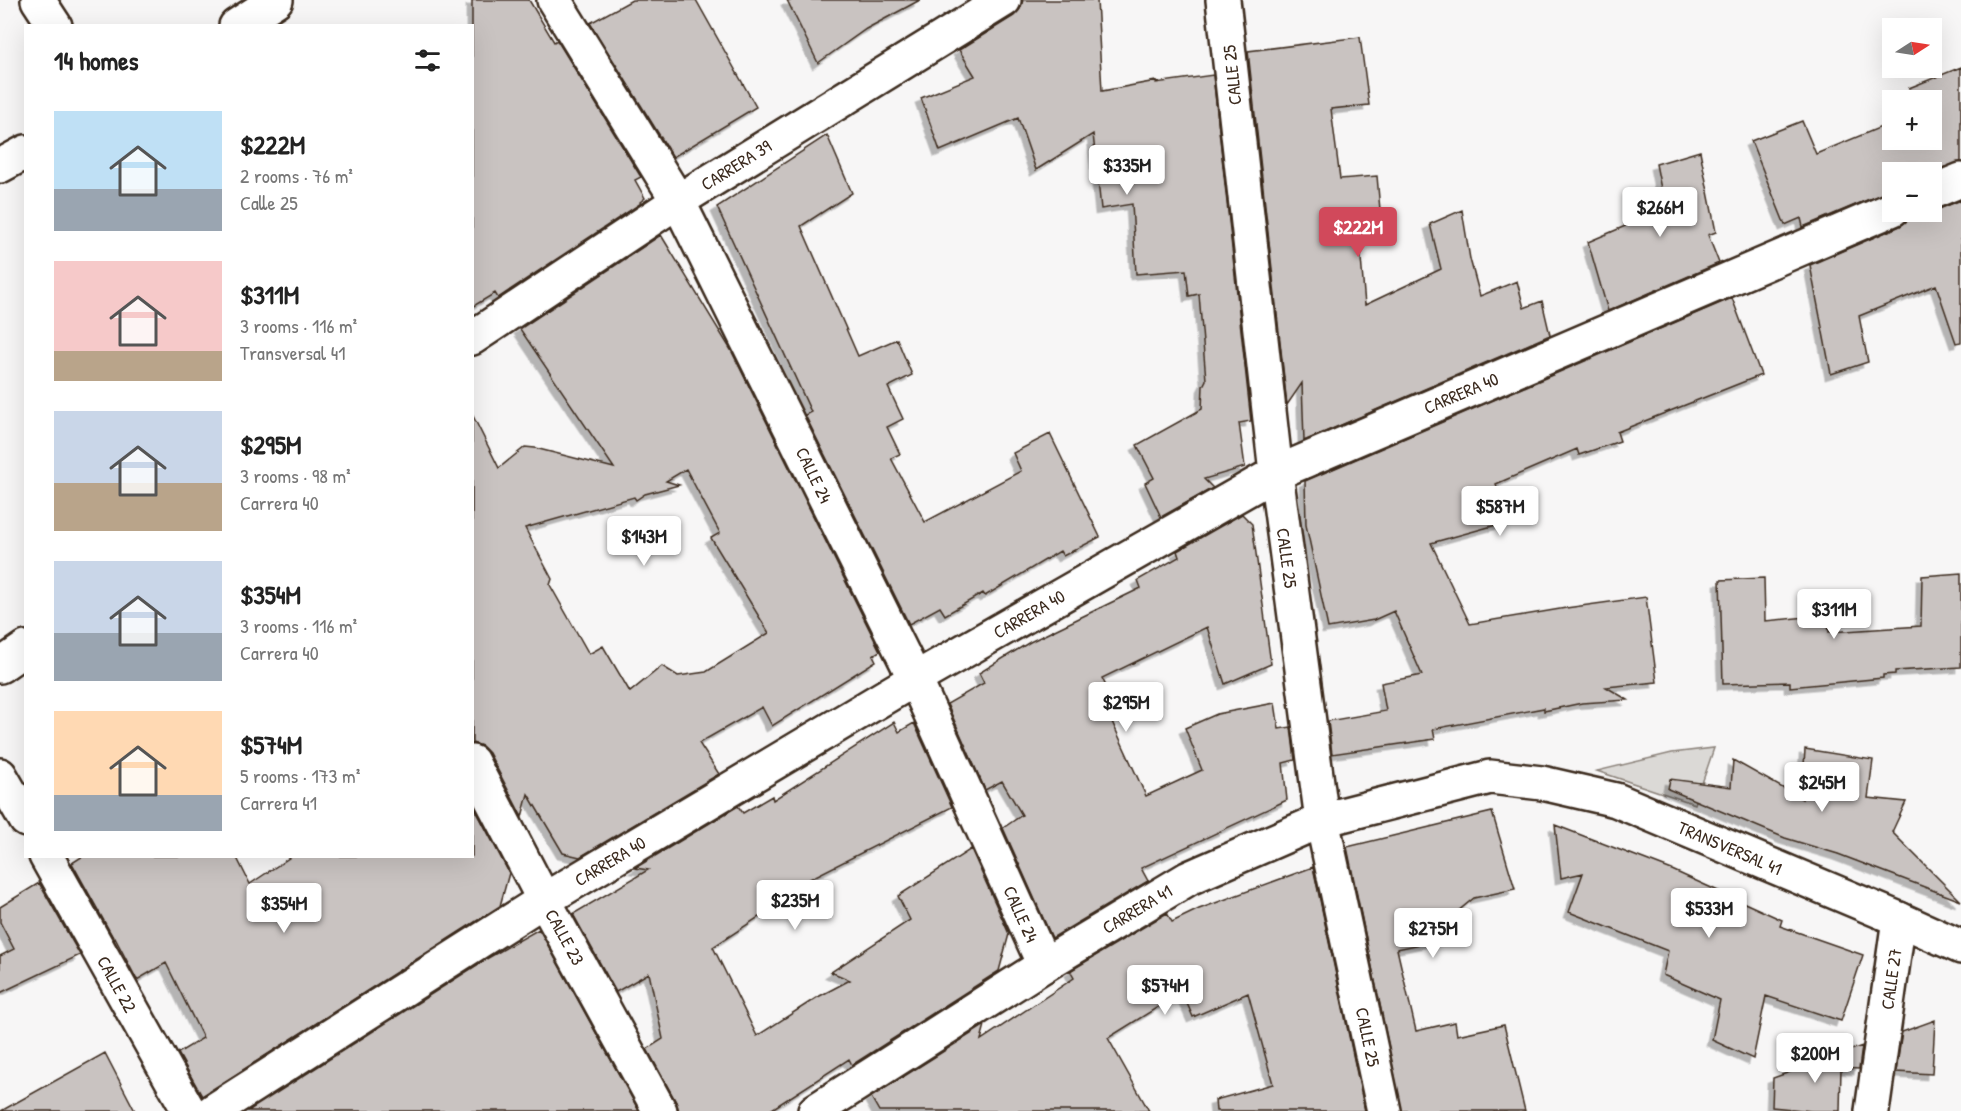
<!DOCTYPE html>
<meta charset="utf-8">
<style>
body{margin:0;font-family:"Patrick Hand",sans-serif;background:#f6f6f6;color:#222;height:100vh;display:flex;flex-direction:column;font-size:22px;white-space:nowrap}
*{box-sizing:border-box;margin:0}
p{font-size:20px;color:#767676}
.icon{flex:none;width:33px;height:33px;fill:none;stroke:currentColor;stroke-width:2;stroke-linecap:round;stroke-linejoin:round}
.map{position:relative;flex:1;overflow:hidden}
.drawer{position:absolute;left:24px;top:24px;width:450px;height:834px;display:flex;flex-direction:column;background:#fff;border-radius:0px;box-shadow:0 6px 24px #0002}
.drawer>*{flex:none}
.needle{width:39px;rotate:78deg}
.fabs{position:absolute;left:1882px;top:18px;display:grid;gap:12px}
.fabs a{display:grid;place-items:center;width:60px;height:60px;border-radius:0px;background:#fff;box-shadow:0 6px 24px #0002;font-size:30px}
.price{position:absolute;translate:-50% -51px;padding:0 14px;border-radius:6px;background:#fff;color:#222;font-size:20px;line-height:39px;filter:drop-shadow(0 2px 3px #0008)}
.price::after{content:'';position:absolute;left:50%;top:36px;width:18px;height:14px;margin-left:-9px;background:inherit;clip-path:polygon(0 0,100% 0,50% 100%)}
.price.active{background:#d1495b;color:#fff}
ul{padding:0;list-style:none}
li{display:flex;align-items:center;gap:18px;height:150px;padding:0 30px}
li span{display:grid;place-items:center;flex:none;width:168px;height:120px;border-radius:0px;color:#555}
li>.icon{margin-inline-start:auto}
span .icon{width:72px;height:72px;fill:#fffc;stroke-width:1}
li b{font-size:26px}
h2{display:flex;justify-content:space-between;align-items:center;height:72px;padding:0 30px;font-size:26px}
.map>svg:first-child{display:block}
</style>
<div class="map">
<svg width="1961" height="1111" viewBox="0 0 1961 1111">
<defs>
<filter id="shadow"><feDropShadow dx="-5.5" dy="5.5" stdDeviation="0" flood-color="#0004"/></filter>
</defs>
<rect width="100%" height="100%" fill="#f7f6f6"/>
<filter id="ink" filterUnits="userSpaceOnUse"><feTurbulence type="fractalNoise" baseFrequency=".0167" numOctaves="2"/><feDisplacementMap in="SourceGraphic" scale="12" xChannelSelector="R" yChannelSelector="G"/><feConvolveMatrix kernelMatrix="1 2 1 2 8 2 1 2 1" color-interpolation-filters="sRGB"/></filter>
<g filter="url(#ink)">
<path fill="#dbd9d6" stroke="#8b827a" stroke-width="1.5" d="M1714 748 1695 804 1597 771 1672 753Z"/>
<path fill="#c9c3c1" stroke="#3b2a1e" stroke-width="1.5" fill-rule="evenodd" filter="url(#shadow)" d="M472 0H529L554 42 557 40 641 177 635 180 645 198 640 202 641 203 498 298 495 293 472 307Z
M632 0H696L756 107 673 157 590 23Z
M787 0H920L866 29 818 63Z
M1023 0H1097L1102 91 1156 81V83L1213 75 1251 421 1239 423 1245 467 1204 479 1213 488 1161 517 1145 483 1154 478 1137 445 1202 409 1203 386 1206 380 1199 294 1189 296 1186 270 1136 274 1132 204 1101 209 1093 134 1036 170 1018 118 940 151 921 98 975 76 959 50 1014 16 1020 9Z
M1360 37 1369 105 1331 109 1340 179 1377 176 1381 221 1358 223 1365 305 1441 269 1430 224 1462 210 1470 259 1480 296 1517 281 1524 308 1542 301 1550 335 1304 441 1302 383 1287 405 1248 51Z
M1961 67V162L1930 172H1893V191L1886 192 1803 227 1801 218 1785 225 1751 141 1802 121 1816 154 1893 122V140H1932V100H1914L1909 88Z
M827 135 852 193 801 226 858 356 897 339 912 375 888 387 903 419 887 427 900 454 891 458 925 522 1021 471 1013 453 1050 434 1100 537 1063 556 1060 551 985 596 983 593 945 615 940 607 909 624 805 415 811 412 717 207Z
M1700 151 1716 232 1708 235 1719 263 1608 311 1588 242 1665 209 1656 164Z
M1961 200V342L1956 343 1936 285 1859 316 1868 362 1831 374 1810 265 1900 226 1908 220 1912 212H1932Z
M661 235 731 350 880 651 873 655 876 661 772 726 762 707 699 743 719 774 580 857 563 853 528 794 522 817 489 753 482 746 472 743V414L499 468 525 447 535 448 614 468 520 329ZM686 469 720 533 711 538 769 633 706 672 678 676 662 666 630 692 603 646 589 654 550 585 552 579 525 528 634 497 636 500 645 494 679 485 666 481Z
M1732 298 1761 375 1617 432 1620 441 1579 455 1577 449 1496 484 1507 522 1431 543 1470 624 1566 608 1646 597 1657 682 1606 687 1628 700 1582 703 1544 711V708L1433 729 1435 739 1332 754 1328 721 1386 711 1381 683 1422 675 1394 611 1374 620 1328 628 1306 525 1305 481Z
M1242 514 1252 524 1271 664 1225 684 1207 627 1102 678 1106 686 1098 691 1146 796 1202 770 1185 728 1217 714 1275 703 1279 729 1291 727 1295 760 1283 763 1287 800 1141 868 1148 881 1052 938 1003 828 1022 815 1002 781 985 790 947 704 984 683 979 673 1030 642 1141 588 1138 580 1179 557 1177 551Z
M1961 573V667L1895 671V674L1883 675V678L1790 687V682L1723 684 1720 580 1764 578 1765 621 1827 615 1829 632 1921 626 1922 576Z
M894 722 899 732 914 723 952 807 776 896 780 903 713 947 757 1036 816 998 850 980 831 972 910 920 898 896 971 849 1009 934 999 971 852 1065 849 1059 769 1111H679L676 1102 647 1049 663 1039 649 973 616 992 573 914 648 870 635 868 738 806 743 813 772 796 773 800Z
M1805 749 1873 760 1868 798 1906 802 1892 832 1961 901 1838 854 1785 838 1668 789 1670 779 1731 787 1733 760 1802 799Z
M472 803 509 873 500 906 202 1096 178 1053 203 1038 166 963 137 980 115 938 114 939 72 863 83 856H236L250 884 292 856H472Z
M1492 812 1515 889 1474 898 1446 921 1449 938 1397 949 1416 1031 1455 1022 1457 1035 1504 1025 1525 1111H1402L1347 847Z
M1555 825 1672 870 1782 920 1780 926 1863 955 1841 1021 1766 996 1753 1059 1712 1040 1720 1000 1663 975 1668 951 1569 912 1583 873 1561 878Z
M1313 867 1365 1111H1216L1215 1100 1273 1084 1248 993 1193 1017 1182 992 1108 1038 1149 1111H879L871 1097 985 1025 981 1040 1074 978 1070 971 1167 913 1172 922 1199 909Z
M39 883 80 955 0 993V956L14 949 0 922V907Z
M539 929 639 1111H248L488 958Z
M1935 1020 1932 1074 1896 1072 1902 1032Z
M1862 1046 1859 1069 1841 1068 1840 1111H1812L1772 1107 1773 1078Z
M105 1053 135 1111H1Z"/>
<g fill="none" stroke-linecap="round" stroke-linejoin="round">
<defs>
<path id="street" d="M38 0 55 26
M554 0 678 201 915 679 1044 965
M1223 0 1276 473 1322 820 1384 1111
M236 26 276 0
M0 166 26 152
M1932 192 1961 180
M472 338 678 201 1004 0
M0 666 26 648
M472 762 544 900 660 1111
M0 775 26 820
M46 856 189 1111
M213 1111 544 900 915 679 1276 473 1893 209
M1872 1111 1899 919"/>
<path id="secondary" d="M815 1111 1044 965 1189 878 1322 820 1490 777 1542 783 1616 800 1899 919 1961 947"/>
</defs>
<use href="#street" stroke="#3b2a1e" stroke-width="38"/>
<use href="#secondary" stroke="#3b2a1e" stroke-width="38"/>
<use href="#street" stroke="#fff" stroke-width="33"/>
<use href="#secondary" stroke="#fff" stroke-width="33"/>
</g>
</g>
<g text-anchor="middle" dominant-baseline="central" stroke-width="4.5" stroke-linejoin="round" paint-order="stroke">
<g font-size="18" fill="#3b2a1e" stroke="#fff">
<text transform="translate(1232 75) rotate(-96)">CALLE 25</text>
<text transform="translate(736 165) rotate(-32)">CARRERA 39</text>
<text transform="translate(1461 393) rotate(-23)">CARRERA 40</text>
<text transform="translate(814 475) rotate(64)">CALLE 24</text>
<text transform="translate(1287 558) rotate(82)">CALLE 25</text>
<text transform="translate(1029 614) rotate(-30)">CARRERA 40</text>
<text transform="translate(1730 848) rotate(23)">TRANSVERSAL 41</text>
<text transform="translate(610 861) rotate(-31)">CARRERA 40</text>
<text transform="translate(1137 909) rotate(-31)">CARRERA 41</text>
<text transform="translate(1021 914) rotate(66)">CALLE 24</text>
<text transform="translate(565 937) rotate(61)">CALLE 23</text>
<text transform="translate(1891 979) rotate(-82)">CALLE 27</text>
<text transform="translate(117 984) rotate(61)">CALLE 22</text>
<text transform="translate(1368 1037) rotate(78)">CALLE 25</text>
</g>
</g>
</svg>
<div class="fabs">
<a><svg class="needle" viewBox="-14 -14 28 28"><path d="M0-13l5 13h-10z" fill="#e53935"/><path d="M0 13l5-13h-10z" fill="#767676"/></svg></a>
<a>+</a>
<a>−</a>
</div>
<b class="price" style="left:1127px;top:196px">$335M</b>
<b class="price" style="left:1660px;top:238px">$266M</b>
<b class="price active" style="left:1358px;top:258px">$222M</b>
<b class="price" style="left:1500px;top:537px">$587M</b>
<b class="price" style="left:644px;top:567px">$143M</b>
<b class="price" style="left:1834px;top:640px">$311M</b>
<b class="price" style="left:1126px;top:733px">$295M</b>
<b class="price" style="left:1822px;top:813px">$245M</b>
<b class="price" style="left:795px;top:931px">$235M</b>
<b class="price" style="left:284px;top:934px">$354M</b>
<b class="price" style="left:1709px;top:939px">$533M</b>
<b class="price" style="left:1433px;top:959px">$275M</b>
<b class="price" style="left:1165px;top:1016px">$574M</b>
<b class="price" style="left:1815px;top:1084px">$200M</b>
<section class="drawer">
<h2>14 homes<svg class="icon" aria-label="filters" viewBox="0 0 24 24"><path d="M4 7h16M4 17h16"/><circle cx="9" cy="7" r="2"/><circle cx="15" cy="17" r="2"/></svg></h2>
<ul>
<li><span style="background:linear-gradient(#bfe0f5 65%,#9aa5b1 0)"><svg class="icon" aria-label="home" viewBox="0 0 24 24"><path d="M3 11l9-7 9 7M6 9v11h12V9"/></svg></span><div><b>$222M</b><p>2 rooms · 76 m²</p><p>Calle 25</p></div></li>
<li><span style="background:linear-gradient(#f6c9c9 75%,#b9a48a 0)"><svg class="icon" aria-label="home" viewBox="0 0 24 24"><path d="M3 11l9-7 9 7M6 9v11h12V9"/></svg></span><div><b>$311M</b><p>3 rooms · 116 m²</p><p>Transversal 41</p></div></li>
<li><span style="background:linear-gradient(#c9d6e8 60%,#b9a48a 0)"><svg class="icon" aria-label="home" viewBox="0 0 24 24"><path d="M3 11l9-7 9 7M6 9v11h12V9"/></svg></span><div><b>$295M</b><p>3 rooms · 98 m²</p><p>Carrera 40</p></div></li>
<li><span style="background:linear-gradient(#c9d6e8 60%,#9aa5b1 0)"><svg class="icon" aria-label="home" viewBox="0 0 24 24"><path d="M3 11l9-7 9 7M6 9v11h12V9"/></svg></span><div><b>$354M</b><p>3 rooms · 116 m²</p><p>Carrera 40</p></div></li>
<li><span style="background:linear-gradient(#ffd9b3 70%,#9aa5b1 0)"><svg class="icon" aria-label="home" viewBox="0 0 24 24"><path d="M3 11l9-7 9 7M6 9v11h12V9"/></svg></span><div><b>$574M</b><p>5 rooms · 173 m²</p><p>Carrera 41</p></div></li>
</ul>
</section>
</div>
